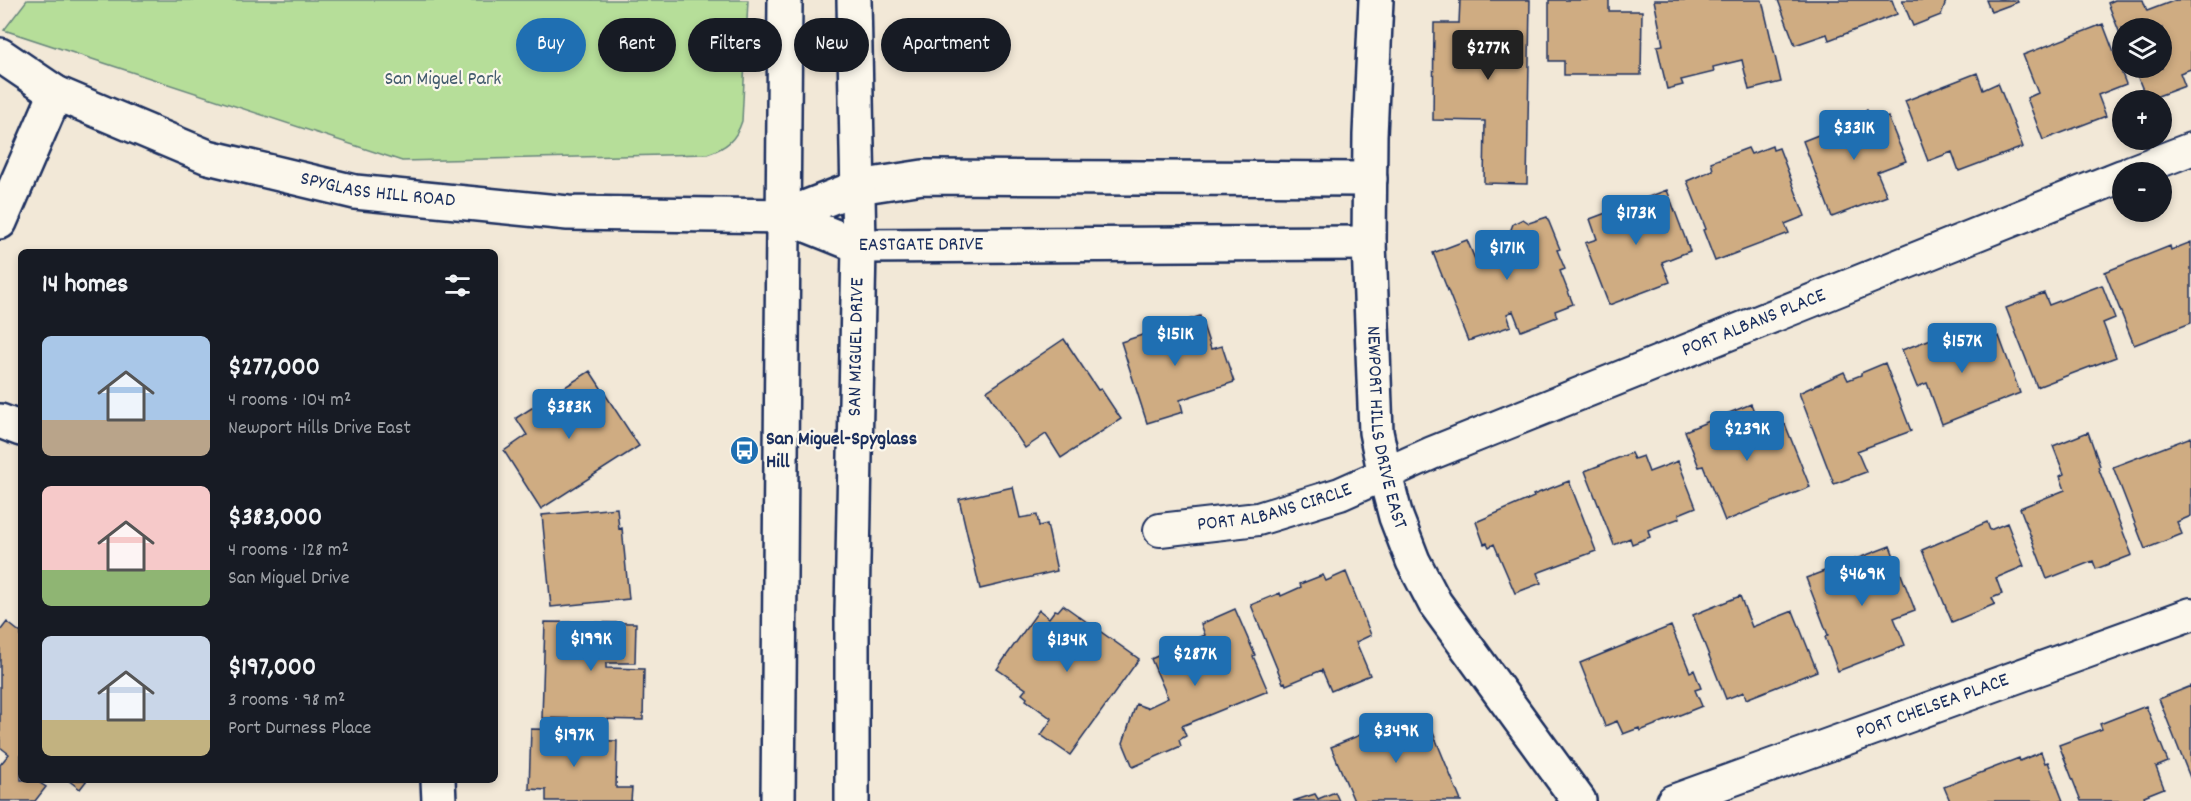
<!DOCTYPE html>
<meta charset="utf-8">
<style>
body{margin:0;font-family:Dekko,sans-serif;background:#20242c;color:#f1f3f6;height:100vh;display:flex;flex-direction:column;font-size:22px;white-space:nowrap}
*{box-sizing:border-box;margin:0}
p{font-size:20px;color:#9ea1a6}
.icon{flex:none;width:33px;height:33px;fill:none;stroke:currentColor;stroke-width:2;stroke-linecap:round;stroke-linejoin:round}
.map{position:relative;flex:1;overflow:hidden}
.side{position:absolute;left:18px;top:249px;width:480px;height:534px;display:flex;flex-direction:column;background:#171b24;border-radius:9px;box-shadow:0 3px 9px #0003}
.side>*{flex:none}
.banner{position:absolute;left:516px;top:18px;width:570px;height:54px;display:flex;gap:12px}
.buttons{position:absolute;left:2112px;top:18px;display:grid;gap:12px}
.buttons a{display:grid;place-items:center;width:60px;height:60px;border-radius:50%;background:#171b24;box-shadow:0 3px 9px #0003;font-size:30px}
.price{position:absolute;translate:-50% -51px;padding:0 14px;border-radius:6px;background:#1f6fb2;color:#fff;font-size:20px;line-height:39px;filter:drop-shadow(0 2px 3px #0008)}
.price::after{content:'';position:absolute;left:50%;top:36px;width:18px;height:14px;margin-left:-9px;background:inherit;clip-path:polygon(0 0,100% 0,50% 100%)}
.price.selected{background:#222;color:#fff}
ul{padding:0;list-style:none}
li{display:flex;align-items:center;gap:18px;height:150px;padding:0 24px}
li span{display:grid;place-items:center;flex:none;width:168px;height:120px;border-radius:9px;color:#555}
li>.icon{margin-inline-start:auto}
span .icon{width:72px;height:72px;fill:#fffc;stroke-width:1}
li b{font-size:26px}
h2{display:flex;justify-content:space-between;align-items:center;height:72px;padding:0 24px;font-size:26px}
.tag{padding:0 21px;border-radius:27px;background:#171b24;box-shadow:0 3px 9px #0003;font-size:21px;line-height:54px}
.tag.selected{background:#1f6fb2;color:#fff}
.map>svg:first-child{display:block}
</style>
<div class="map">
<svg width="2191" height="801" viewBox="0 0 2191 801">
<rect width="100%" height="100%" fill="#f2e8d7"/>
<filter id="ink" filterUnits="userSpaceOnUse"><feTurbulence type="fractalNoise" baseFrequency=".0167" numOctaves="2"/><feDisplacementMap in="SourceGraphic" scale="12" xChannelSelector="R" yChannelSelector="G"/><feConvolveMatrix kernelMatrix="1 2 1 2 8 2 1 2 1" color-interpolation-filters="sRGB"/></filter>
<g filter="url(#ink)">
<path fill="#b6de99" stroke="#68867c" stroke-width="1.5" d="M27 0H748L742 121C736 140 726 148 707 154L402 161 4 30Z"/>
<path fill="#cfac82" stroke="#1b2f5e" stroke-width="1.5" d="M1460 0H1530L1527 184 1484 183 1485 121 1433 120 1434 23H1459Z
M1549 0H1609V11H1642L1641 75H1564V61H1549Z
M1654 0H1762L1781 82 1749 90 1742 60 1713 67 1714 72 1681 80 1683 85 1667 89 1657 46 1663 45Z
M1778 0H1892L1897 14 1829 40 1827 34 1795 45Z
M1902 0H1948L1946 1 1941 15 1913 26Z
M1986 0H2017L2018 2 1991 12Z
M2115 0H2143L2147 11 2176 0H2191V69L2180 73 2185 86 2147 100 2134 68H2162V28H2122V39L2108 3Z
M2103 24 2126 84 2098 95 2106 116 2043 140 2027 98 2038 93 2023 55Z
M1977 73 1983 90 1998 83 2023 147 1959 171 1952 152 1928 161 1905 101Z
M1867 110 1872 123 1888 117 1906 161 1877 172 1887 196 1832 217 1803 141 1836 128 1834 123Z
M1772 146 1773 150 1779 148 1805 216 1785 224 1789 233 1715 261 1703 230 1706 229 1687 181 1713 170 1711 162 1748 148 1751 154Z
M1667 190 1690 251 1662 262 1670 282 1609 305 1585 243 1597 239 1590 219Z
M1547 217 1560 249 1557 250 1565 269 1560 271 1573 304 1555 311 1557 317 1521 331 1513 311 1507 314 1511 326 1468 341 1433 253 1467 240 1477 264 1507 250 1505 245 1514 241 1510 232 1513 224 1523 219 1529 223Z
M2191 242V323L2134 345 2105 272 2170 246 2171 250Z
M2102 285 2115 318 2103 323 2116 357 2037 387 2006 308 2044 293 2049 305Z
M1200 316 1211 349 1222 346 1234 382 1180 400 1183 412 1147 423 1121 342Z
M1960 328 1968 348 1999 336 2020 393 1942 424 1927 383 1917 387 1902 350Z
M1064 339 1098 390 1101 389 1121 419 1061 458 1046 434 1025 448 987 391Z
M1885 363 1911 431 1857 451 1866 472 1834 484 1799 393 1844 372 1848 380 1861 375V373Z
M590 371 639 446 541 509 504 451 527 435 516 418Z
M1751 404 1763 433 1785 424 1810 487 1725 521 1703 466 1699 467 1685 431Z
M2088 432 2100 466 2098 467 2132 555 2096 569 2093 561 2047 579 2020 508 2065 490 2060 476 2064 474 2053 446Z
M2191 437V516L2177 522 2182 534 2145 549 2113 467Z
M1631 453 1634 459 1643 456 1649 472 1678 461 1696 507 1679 514 1680 518 1648 530 1650 537 1632 544 1630 538 1614 545 1585 471Z
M1569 481 1596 551 1537 573 1541 583 1515 593 1494 544 1489 547 1487 543 1484 544 1476 522 1534 497 1533 495Z
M1013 487 1020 518 1037 515 1039 526 1047 524 1057 571 980 589 959 499Z
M617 508 619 529 622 528 629 599 551 607 542 515Z
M1987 522 1990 530 2007 523 2024 566 1996 578 2002 594 1992 598 1995 604 1952 622 1922 550Z
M1890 546 1915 610 1894 618 1905 645 1838 671 1825 637 1828 635 1806 578Z
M1346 572 1371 635 1356 642 1370 675 1331 691 1322 670 1286 685 1285 682 1283 683 1251 605 1280 593 1281 596 1301 587 1300 584 1323 575 1326 581Z
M1740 596 1752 627 1793 611 1817 671 1746 699 1744 692 1726 699 1693 615Z
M1063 605 1139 659 1070 755 1041 735 1052 719 1026 700 1027 698 1022 694 1026 689 997 669 1039 610 1049 618 1055 610 1058 611Z
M1235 609 1255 655 1253 656 1268 691 1182 726 1186 736 1179 740 1181 746 1133 767 1123 743 1136 704 1147 708 1168 698 1151 659 1205 635 1201 624Z
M7 622 21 633V780H42L40 783 46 787 35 801H0V765L9 754 0 747V631Z
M545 622 636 623 635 663H606V668L644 669 643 720 542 718Z
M1671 626 1690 672 1694 670 1701 688 1695 690 1702 706 1640 731 1639 728 1623 734 1617 721 1605 726 1580 663Z
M2191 686V780L2159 699Z
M2146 706 2168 762 2156 767 2164 788 2144 796 2146 801H2081L2059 745 2102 729 2100 724Z
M1402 718 1406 727 1427 718 1461 801H1354L1331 747 1365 733 1367 725 1381 719 1389 724Z
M531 729 575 730V740L617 741 616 788H632L631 801H546V790L529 789Z
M2041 752 2045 763 2048 762 2063 801H1950L1944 787 2019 758 2020 761Z
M68 780H87L80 789Z
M1335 792 1339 801H1293L1315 794 1318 799Z"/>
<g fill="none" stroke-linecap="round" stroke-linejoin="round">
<defs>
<g id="minor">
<path d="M2131 172 2191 149"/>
<path id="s1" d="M1160 530 1258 519 1340 494 1432 453 2122 176"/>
<path id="s2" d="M1673 801 2191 614"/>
</g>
<g id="tertiary">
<path id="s3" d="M1376 0 1370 135 1369 243 1376 432 1385 475 1396 517 1413 561 1435 603 1579 801"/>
<path d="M858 187 923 177 1370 179"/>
<path d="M0 222 56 93"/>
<path id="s4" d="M859 246 1369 243"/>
<path d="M0 421 21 429"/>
<path d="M438 780 439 801"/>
</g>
<g id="secondary">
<path id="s5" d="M0 55 56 93 208 157 355 192 568 213 784 216 859 246"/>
<path d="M784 216 858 187"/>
<path d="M778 801 785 0"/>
<path id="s6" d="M852 801V613L859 246 854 0"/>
</g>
</defs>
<use href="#minor" stroke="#1b2f5e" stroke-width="36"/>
<use href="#tertiary" stroke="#1b2f5e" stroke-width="38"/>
<use href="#secondary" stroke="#1b2f5e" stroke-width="38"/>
<use href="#minor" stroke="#fbf7ec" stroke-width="32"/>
<use href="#tertiary" stroke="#fbf7ec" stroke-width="33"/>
<use href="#secondary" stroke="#fbf7ec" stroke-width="33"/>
</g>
</g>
<defs>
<symbol id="bus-disc" viewBox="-11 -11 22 22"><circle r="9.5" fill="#1f6fb2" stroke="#fbf7ec"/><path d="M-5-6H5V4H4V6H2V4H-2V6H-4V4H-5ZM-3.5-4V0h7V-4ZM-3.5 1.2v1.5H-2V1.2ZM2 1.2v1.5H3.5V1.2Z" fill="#fff"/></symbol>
</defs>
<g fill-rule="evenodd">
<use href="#bus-disc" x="728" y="434" width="33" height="33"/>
</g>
<g text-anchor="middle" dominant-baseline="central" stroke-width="4.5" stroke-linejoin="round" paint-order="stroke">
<g font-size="20" fill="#425b6d" stroke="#fbf7ec">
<text x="443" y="80">San Miguel Park</text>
</g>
<g font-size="20" fill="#1b2f5e" stroke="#fbf7ec">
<text stroke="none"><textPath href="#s5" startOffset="406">SPYGLASS HILL ROAD</textPath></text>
<text stroke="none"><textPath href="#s4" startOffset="62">EASTGATE DRIVE</textPath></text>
<text stroke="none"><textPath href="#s1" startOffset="632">PORT ALBANS PLACE</textPath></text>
<text stroke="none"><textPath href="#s6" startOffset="454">SAN MIGUEL DRIVE</textPath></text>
<text stroke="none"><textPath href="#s3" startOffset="429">NEWPORT HILLS DRIVE EAST</textPath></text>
<text stroke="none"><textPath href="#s1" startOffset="117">PORT ALBANS CIRCLE</textPath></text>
<text stroke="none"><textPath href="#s2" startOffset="276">PORT CHELSEA PLACE</textPath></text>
</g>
<g font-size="20" font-weight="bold" fill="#1b2f5e" stroke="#fbf7ec" text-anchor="start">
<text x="766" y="440">San Miguel-Spyglass<tspan x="766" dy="23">Hill</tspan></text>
</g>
</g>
</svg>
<div class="buttons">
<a><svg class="icon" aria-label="layers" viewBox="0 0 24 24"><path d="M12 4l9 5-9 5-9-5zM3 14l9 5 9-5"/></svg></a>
<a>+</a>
<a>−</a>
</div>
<b class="price selected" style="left:1488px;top:81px">$277K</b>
<b class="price" style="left:1854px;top:161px">$331K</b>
<b class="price" style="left:1636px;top:246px">$173K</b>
<b class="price" style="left:1507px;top:281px">$171K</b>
<b class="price" style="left:1175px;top:367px">$151K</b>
<b class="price" style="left:1962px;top:374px">$157K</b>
<b class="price" style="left:569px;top:440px">$383K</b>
<b class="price" style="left:1747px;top:462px">$239K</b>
<b class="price" style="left:1862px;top:607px">$469K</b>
<b class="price" style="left:591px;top:672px">$199K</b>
<b class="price" style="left:1067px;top:673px">$134K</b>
<b class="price" style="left:1195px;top:687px">$287K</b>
<b class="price" style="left:1396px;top:764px">$349K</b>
<b class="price" style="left:574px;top:768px">$197K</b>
<div class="banner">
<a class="tag selected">Buy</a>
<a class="tag">Rent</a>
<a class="tag">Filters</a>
<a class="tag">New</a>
<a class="tag">Apartment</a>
</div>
<section class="side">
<h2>14 homes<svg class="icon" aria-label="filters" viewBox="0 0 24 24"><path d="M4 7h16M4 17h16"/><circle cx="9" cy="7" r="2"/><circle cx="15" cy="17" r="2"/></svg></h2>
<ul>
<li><span style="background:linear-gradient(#a9c7e8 70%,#b9a48a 0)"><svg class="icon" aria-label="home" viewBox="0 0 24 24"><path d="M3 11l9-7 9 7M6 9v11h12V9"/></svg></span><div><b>$277,000</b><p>4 rooms · 104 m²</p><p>Newport Hills Drive East</p></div></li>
<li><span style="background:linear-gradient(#f6c9c9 70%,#8fb573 0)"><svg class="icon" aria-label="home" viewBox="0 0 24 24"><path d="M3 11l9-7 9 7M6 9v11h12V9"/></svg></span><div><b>$383,000</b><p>4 rooms · 128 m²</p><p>San Miguel Drive</p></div></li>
<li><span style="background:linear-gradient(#c9d6e8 70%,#c2b280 0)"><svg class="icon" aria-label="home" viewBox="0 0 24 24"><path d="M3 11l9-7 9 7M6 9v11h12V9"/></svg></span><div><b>$197,000</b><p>3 rooms · 98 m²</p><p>Port Durness Place</p></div></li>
</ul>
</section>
</div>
